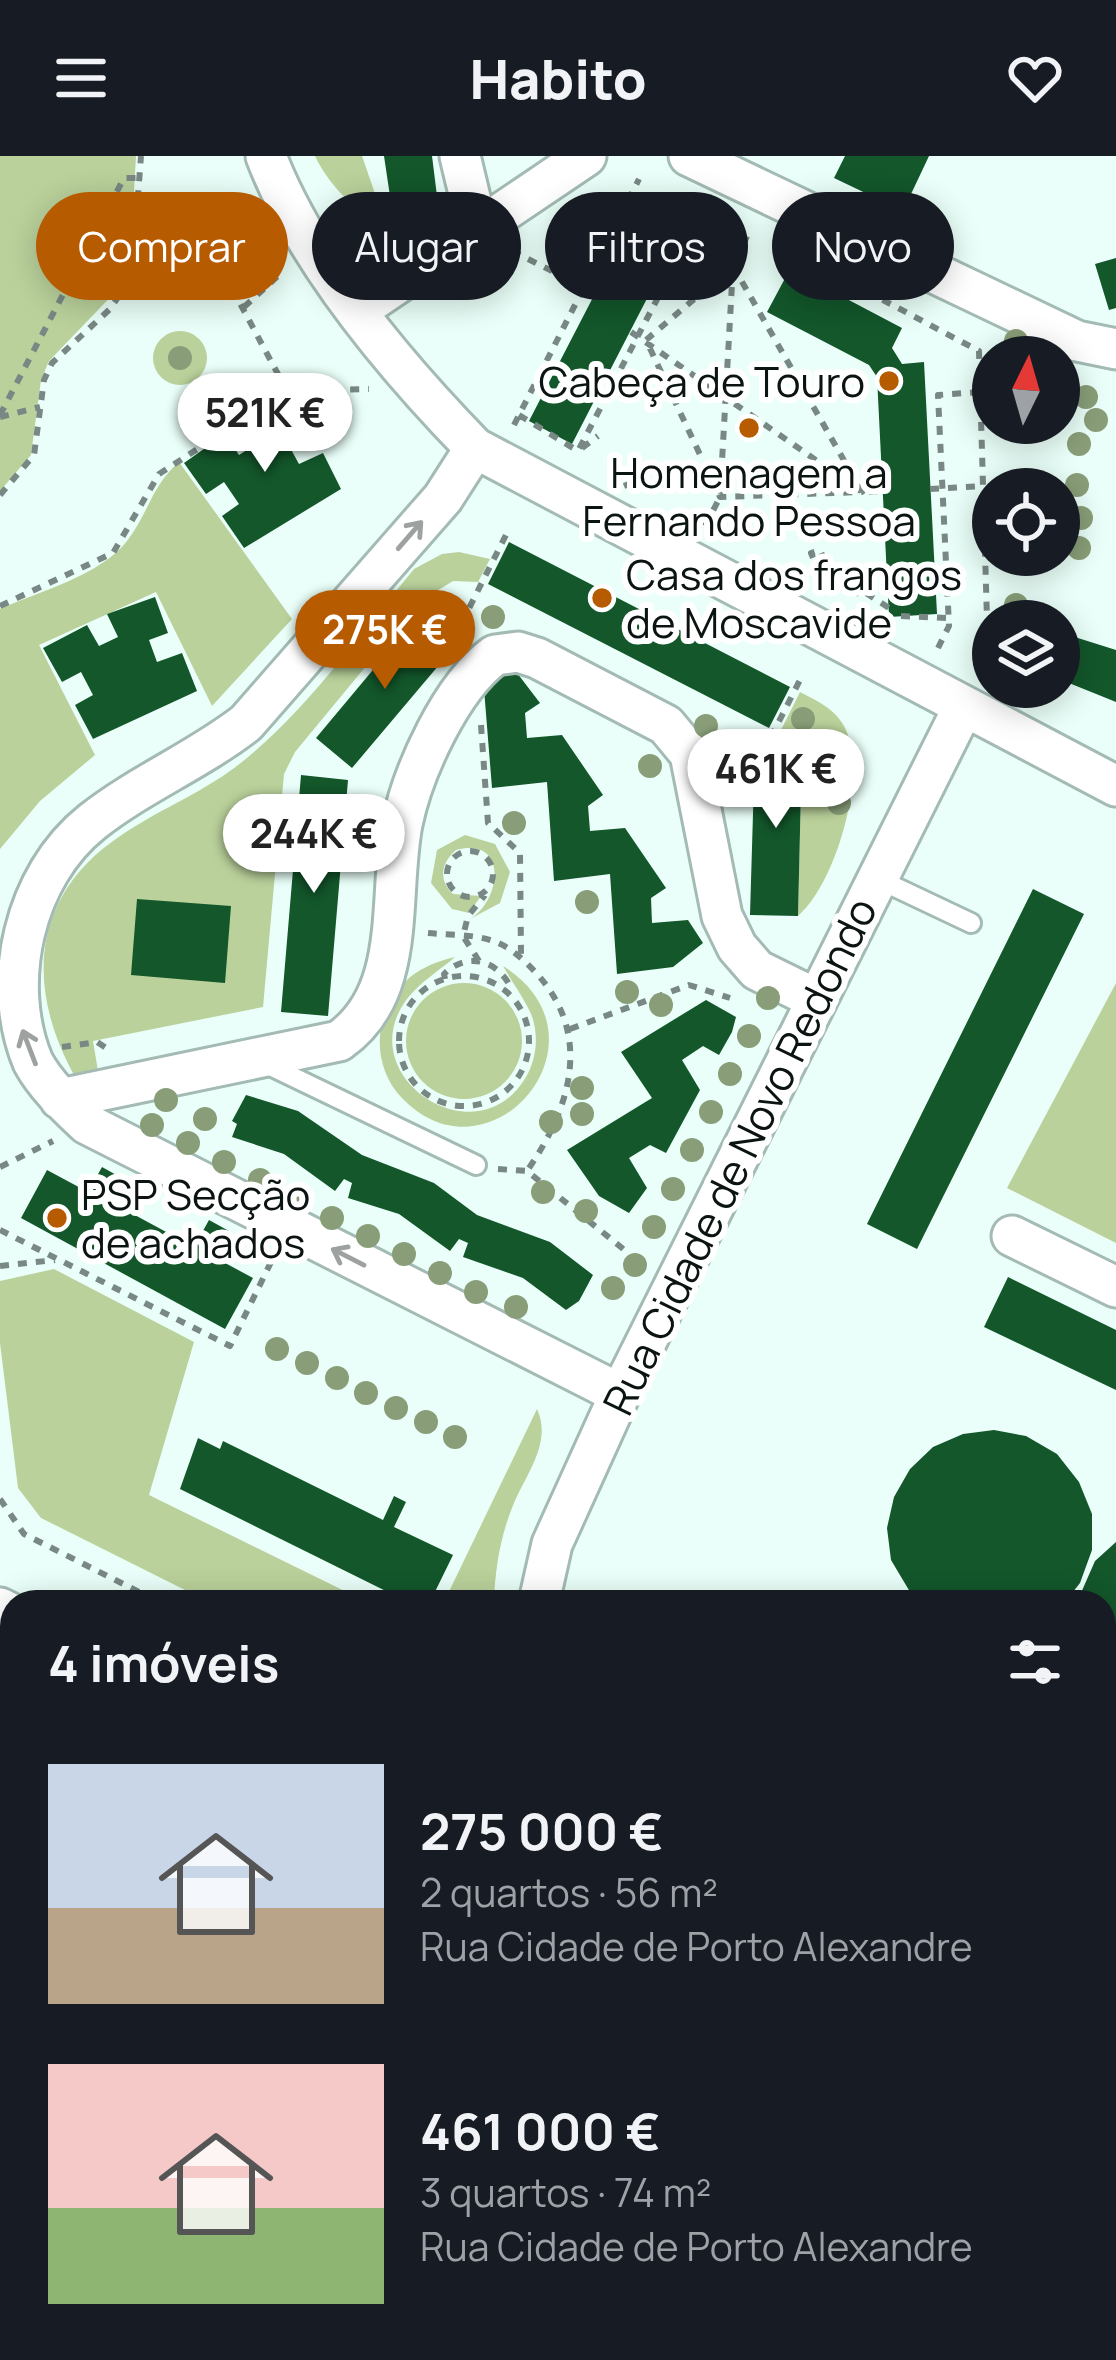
<!DOCTYPE html>
<html lang="pt">
<meta charset="utf-8">
<style>
body{margin:0;font-family:Manrope,sans-serif;background:#242831;color:#f1f3f6;height:100vh;display:flex;flex-direction:column;font-size:45px;white-space:nowrap}
*{box-sizing:border-box;margin:0}
p{font-size:39px;color:#9ea1a6}
.icon{flex:none;width:66px;height:66px;fill:none;stroke:currentColor;stroke-width:2;stroke-linecap:round;stroke-linejoin:round}
.map{position:relative;flex:1;overflow:hidden}
.panel{position:absolute;left:0px;top:1434px;width:1116px;height:771px;display:flex;flex-direction:column;background:#171b24;border-radius:36px 36px 0 0;box-shadow:0 6px 30px #0003}
.panel>*{flex:none}
.hud{position:absolute;left:36px;top:36px;width:1044px;height:108px;display:flex;gap:24px}
.needle{width:78px;rotate:5deg}
.buttons{position:absolute;left:972px;top:180px;display:grid;gap:24px}
.buttons a{display:grid;place-items:center;width:108px;height:108px;border-radius:50%;background:#171b24;box-shadow:0 6px 30px #0003;font-size:60px}
.price{position:absolute;translate:-50% -102px;padding:0 27px;border-radius:42px;background:#fff;color:#222;font-size:39px;line-height:78px;filter:drop-shadow(0 3px 6px #0008)}
.price::after{content:'';position:absolute;left:50%;top:72px;width:36px;height:27px;margin-left:-18px;background:inherit;clip-path:polygon(0 0,100% 0,50% 100%)}
.price.selected{background:#b75b00;color:#fff}
ul{padding:0;list-style:none}
li{display:flex;align-items:center;gap:36px;height:300px;padding:0 48px}
li span{display:grid;place-items:center;flex:none;width:336px;height:240px;border-radius:0px;color:#555}
li>.icon{margin-inline-start:auto}
span .icon{width:144px;height:144px;fill:#fffc;stroke-width:1}
li b{font-size:51px}
h2{display:flex;justify-content:space-between;align-items:center;height:144px;padding:0 48px;font-size:51px}
.chip{padding:0 42px;border-radius:54px;background:#171b24;box-shadow:0 6px 30px #0003;font-size:42px;line-height:108px}
.chip.selected{background:#b75b00;color:#fff}
header{display:flex;justify-content:space-between;align-items:center;height:156px;padding:0 48px;background:#171b24;font-size:54px;font-weight:800}
.map>svg:first-child{display:block}
</style>
<header><svg class="icon" aria-label="menu" viewBox="0 0 24 24"><path d="M4 6h16M4 12h16M4 18h16"/></svg>Habito<svg class="icon" aria-label="heart" viewBox="0 0 24 24"><path d="M12 20l-8-8c-3-5 5-10 8-4 3-6 11-1 8 4z"/></svg></header>
<div class="map">
<svg width="1116" height="2204" viewBox="0 0 1116 2204">
<rect width="100%" height="100%" fill="#eafff9"/>
<path fill="#bad19b" d="M0 0H136L130 106 122 129 49 205 41 224 31 299 0 335Z
M315 0H362L380 52 437 42 439 61C391 95 335 42 315 0Z
M153 202a27 27 0 1 1 54 0a27 27 0 1 1-54 0Z
M179 306 292 463 212 550 156 436 39 489 95 599 40 645 0 693V453C38 436 101 419 127 385 148 358 152 329 179 306Z
M459 396 490 403 478 426 453 425 419 446 295 596 284 618 263 851 93 885 98 915 74 919C25 829 31 738 123 678 162 652 206 635 242 606 308 553 360 478 414 413L442 398Z
M800 536C817 545 834 552 844 570 869 615 836 728 798 760L802 592 779 578Z
M465 679 495 688 510 716 500 747 470 763C502 744 508 680 456 694 441 707 438 724 453 738L481 740 469 757 452 753 431 727 437 694Z
M455 801C440 814 419 827 407 843 349 920 477 1005 526 921 537 902 539 878 531 858 524 842 512 826 503 810 619 883 489 1035 401 941 382 921 375 890 383 864 393 827 420 809 455 801Z
M406 885a58 58 0 1 1 116 0a58 58 0 1 1-116 0Z
M1116 827V1087L1007 1032Z
M54 1113 194 1186 149 1339 367 1446H209L41 1362 18 1332 0 1187V1125Z
M537 1253C553 1288 524 1320 512 1352 500 1382 495 1414 494 1446H444Z
M0 1559 12 1565V1714L0 1710Z"/>
<path fill="#13572b" d="M384 0H432L437 40 391 47Z
M845 0H929L903 55 834 22Z
M645 41 688 63 572 288 529 265Z
M1116 102V152L1109 154 1095 108Z
M790 113 902 172 892 192 902 208 924 206 937 458 889 461 877 221 869 209 767 156Z
M289 244 307 277 288 288 299 308 323 297 341 333 244 392 222 360 239 348 224 326 206 338 184 307 225 278 239 299 256 288 244 266Z
M509 386 790 531 769 572 488 428Z
M155 441 168 477 149 484 157 506 182 497 197 535 93 583 75 549 93 539 81 516 62 526 43 492 87 469 99 490 118 481 107 458Z
M418 460 455 490 352 612 316 582Z
M1062 477 1116 494V546L1059 523Z
M514 513 540 547 525 557 527 582 562 579 603 639 588 650 590 675 625 672 666 732 651 742 652 767 688 764 703 787 673 811 617 818 610 718 554 725 547 626 492 632 484 533Z
M755 590 802 591 798 760 750 759Z
M301 619 348 624 328 860 281 856Z
M1033 733 1084 758 917 1093 867 1068Z
M137 743 231 750 225 827 131 819Z
M706 844 736 861 732 876 719 899 703 890 682 904 700 934 666 997 650 989 629 1002 647 1032 629 1057 599 1040 567 994 652 942 621 896Z
M246 939 298 955 362 999 434 1027 477 1059 550 1086 593 1119 579 1145 566 1154 523 1122 463 1101 468 1087 459 1083 450 1095 399 1058 348 1042 352 1027 344 1023 335 1035 284 998 232 981 237 968 232 965Z
M102 1011 120 1021 107 1044 194 1091 209 1064 229 1075 214 1101 253 1122 225 1173 21 1062 47 1014 88 1036Z
M1008 1121 1116 1174V1234L984 1171Z
M994 1274 1026 1280 1057 1298 1079 1326 1092 1358V1394L1080 1427 1065 1446H916L891 1404 887 1372 894 1341 910 1313 933 1291 963 1278Z
M198 1282 220 1293 223 1285 383 1364 394 1340 406 1346 394 1371 453 1399 430 1446H408L180 1333Z
M1116 1386V1551L1104 1541V1446H1077L1095 1405Z
M12 1470V1551L0 1545V1473L9 1477Z
M1104 1952 1116 1958V2204H628L634 2193H1104Z"/>
<g fill="none" stroke-linecap="round" stroke-linejoin="round">
<defs>
<path id="service" d="M876 722 971 767
M264 907 476 1009"/>
<path id="minor" d="M266 0C306 105 397 212 475 292L1116 630
M460 0 477 71
M689 0 1077 185 1116 193
M358 154 586 0
M475 292 443 342 246 567C197 605 140 628 92 666 24 720 0 827 33 906 46 930 68 950 87 968L620 1238
M60 943 339 885C408 837 388 741 402 668 413 615 451 531 495 499L518 496 537 502 666 569 690 598 722 760 737 791 757 814 816 843
M1012 1080 1116 1131
M539 1446 552 1388 620 1238 964 550
M0 1452 12 1458
M1104 1744 1116 1750
M0 1746 12 1750
M0 1803 12 1808
M311 2193 322 2204
M200 2204 203 2193"/>
</defs>
<use href="#service" stroke="#a3bbb4" stroke-width="24"/>
<use href="#minor" stroke="#a3bbb4" stroke-width="45"/>
<path stroke="#798884" stroke-width="6" stroke-dasharray="9 9" stroke-linecap="butt" d="M684 45 679 55 698 65 690 80 693 91
M136 67 198 69 244 50
M198 69 287 235
M512 95 584 131
M733 110 862 336 720 341 646 184Z
M819 110 979 195 988 497 980 514
M244 151 279 119
M631 176 862 336 883 335
M0 259 124 22H139
M519 259 578 295 690 80
M0 261 40 251
M514 269 639 23
M582 292 598 280
M624 330 665 313
M930 333 983 330
M0 339 34 299 44 224 52 207 110 153 125 131 133 106 141 0
M705 370 720 341 733 110 749 76
M827 435 811 397 820 394 833 424 857 437 859 433
M866 437 889 452
M0 450 113 397 159 318 287 235 369 233
M901 460 948 462
M460 483 456 478 508 375
M938 492 949 470 938 239 979 236
M481 569 488 667 520 697 521 799
M728 612 754 583 773 577 800 524
M447 718a23 23 0 1 1 46 0a23 23 0 1 1-46 0Z
M428 777C449 779 473 778 493 785 511 791 525 805 538 819 593 881 570 953 527 1015
M479 805 463 780 468 760 485 739
M399 885a65 65 0 1 1 130 0a65 65 0 1 1-130 0Z
M445 823 444 818C466 796 496 803 510 830L505 835
M570 873 689 829 730 842
M62 891 97 886 106 892
M0 1011 53 985
M498 1013 527 1015 627 1096
M0 1074 230 1190 273 1102
M0 1110 55 1104
M0 1343 24 1378 159 1446
M0 1552 12 1558
M0 1673 12 1670
M1104 1792 1116 1798
M0 1944 12 1948
M0 2134 12 2131"/>
<use href="#service" stroke="#fff" stroke-width="18"/>
<use href="#minor" stroke="#fff" stroke-width="39"/>
</g>
<g fill="#899e78">
<circle cx="1016" cy="185" r="12"/>
<circle cx="180" cy="202" r="12"/>
<circle cx="1086" cy="241" r="12"/>
<circle cx="1096" cy="264" r="12"/>
<circle cx="1079" cy="288" r="12"/>
<circle cx="1077" cy="329" r="12"/>
<circle cx="1081" cy="362" r="12"/>
<circle cx="1079" cy="392" r="12"/>
<circle cx="1016" cy="449" r="12"/>
<circle cx="493" cy="461" r="12"/>
<circle cx="803" cy="563" r="12"/>
<circle cx="706" cy="570" r="12"/>
<circle cx="844" cy="594" r="12"/>
<circle cx="650" cy="610" r="12"/>
<circle cx="839" cy="647" r="12"/>
<circle cx="514" cy="667" r="12"/>
<circle cx="587" cy="746" r="12"/>
<circle cx="627" cy="836" r="12"/>
<circle cx="768" cy="842" r="12"/>
<circle cx="661" cy="849" r="12"/>
<circle cx="749" cy="880" r="12"/>
<circle cx="730" cy="918" r="12"/>
<circle cx="582" cy="932" r="12"/>
<circle cx="166" cy="944" r="12"/>
<circle cx="711" cy="956" r="12"/>
<circle cx="582" cy="958" r="12"/>
<circle cx="205" cy="963" r="12"/>
<circle cx="551" cy="966" r="12"/>
<circle cx="152" cy="969" r="12"/>
<circle cx="188" cy="987" r="12"/>
<circle cx="692" cy="994" r="12"/>
<circle cx="224" cy="1006" r="12"/>
<circle cx="260" cy="1024" r="12"/>
<circle cx="673" cy="1033" r="12"/>
<circle cx="543" cy="1036" r="12"/>
<circle cx="296" cy="1043" r="12"/>
<circle cx="586" cy="1055" r="12"/>
<circle cx="332" cy="1062" r="12"/>
<circle cx="654" cy="1071" r="12"/>
<circle cx="368" cy="1080" r="12"/>
<circle cx="404" cy="1098" r="12"/>
<circle cx="635" cy="1109" r="12"/>
<circle cx="440" cy="1117" r="12"/>
<circle cx="613" cy="1132" r="12"/>
<circle cx="476" cy="1136" r="12"/>
<circle cx="516" cy="1151" r="12"/>
<circle cx="277" cy="1193" r="12"/>
<circle cx="307" cy="1207" r="12"/>
<circle cx="337" cy="1222" r="12"/>
<circle cx="366" cy="1237" r="12"/>
<circle cx="396" cy="1252" r="12"/>
<circle cx="426" cy="1266" r="12"/>
<circle cx="455" cy="1281" r="12"/>
</g>
<defs><path id="oneway-shaft" d="M-6 0H5M1.5-3L5.5 0L1.5 3" fill="none" stroke-width="1.6" stroke-linecap="round" stroke-linejoin="round" transform="scale(3)"/></defs>
<g stroke="#9da1a0">
<use href="#oneway-shaft" transform="translate(410 379) rotate(-49)"/>
<use href="#oneway-shaft" transform="translate(29 891) rotate(-111)"/>
<use href="#oneway-shaft" transform="translate(348 1101) rotate(-153)"/>
</g>
<g fill="#b75b00" stroke="#fff" stroke-width="4.5">
<circle cx="889" cy="225" r="12"/>
<circle cx="749" cy="272" r="12"/>
<circle cx="602" cy="442" r="12"/>
<circle cx="57" cy="1062" r="12"/>
</g>
<g text-anchor="middle" dominant-baseline="central" stroke-width="12" stroke-linejoin="round" paint-order="stroke">
<g font-size="42" fill="#0b1412" stroke="#fff" text-anchor="start">
<text x="865" y="225" text-anchor="end">Cabeça de Touro</text>
<text x="749" y="316" text-anchor="middle">Homenagem a<tspan x="749" dy="48">Fernando Pessoa</tspan></text>
<text x="626" y="418">Casa dos frangos<tspan x="626" dy="48">de Moscavide</tspan></text>
<text x="81" y="1038">PSP Secção<tspan x="81" dy="48">de achados</tspan></text>
</g>
<g font-size="42" fill="#0b1412" stroke="#fff">
<text transform="translate(739 1000) rotate(-64)">Rua Cidade de Novo Redondo</text>
</g>
</g>
</svg>
<div class="buttons">
<a><svg class="needle" viewBox="-14 -14 28 28"><path d="M0-13l5 13h-10z" fill="#e53935"/><path d="M0 13l5-13h-10z" fill="#9ea1a6"/></svg></a>
<a><svg class="icon" aria-label="locate" viewBox="0 0 24 24"><circle cx="12" cy="12" r="6"/><path d="M12 2v4M12 18v4M2 12h4M18 12h4"/></svg></a>
<a><svg class="icon" aria-label="layers" viewBox="0 0 24 24"><path d="M12 4l9 5-9 5-9-5zM3 14l9 5 9-5"/></svg></a>
</div>
<b class="price" style="left:265px;top:319px">521K €</b>
<b class="price selected" style="left:385px;top:536px">275K €</b>
<b class="price" style="left:776px;top:675px">461K €</b>
<b class="price" style="left:314px;top:740px">244K €</b>
<div class="hud">
<a class="chip selected">Comprar</a>
<a class="chip">Alugar</a>
<a class="chip">Filtros</a>
<a class="chip">Novo</a>
</div>
<section class="panel">
<h2>4 imóveis<svg class="icon" aria-label="filters" viewBox="0 0 24 24"><path d="M4 7h16M4 17h16"/><circle cx="9" cy="7" r="2"/><circle cx="15" cy="17" r="2"/></svg></h2>
<ul>
<li><span style="background:linear-gradient(#c9d6e8 60%,#b9a48a 0)"><svg class="icon" aria-label="home" viewBox="0 0 24 24"><path d="M3 11l9-7 9 7M6 9v11h12V9"/></svg></span><div><b>275 000 €</b><p>2 quartos · 56 m²</p><p>Rua Cidade de Porto Alexandre</p></div></li>
<li><span style="background:linear-gradient(#f6c9c9 60%,#8fb573 0)"><svg class="icon" aria-label="home" viewBox="0 0 24 24"><path d="M3 11l9-7 9 7M6 9v11h12V9"/></svg></span><div><b>461 000 €</b><p>3 quartos · 74 m²</p><p>Rua Cidade de Porto Alexandre</p></div></li>
</ul>
</section>
</div>
